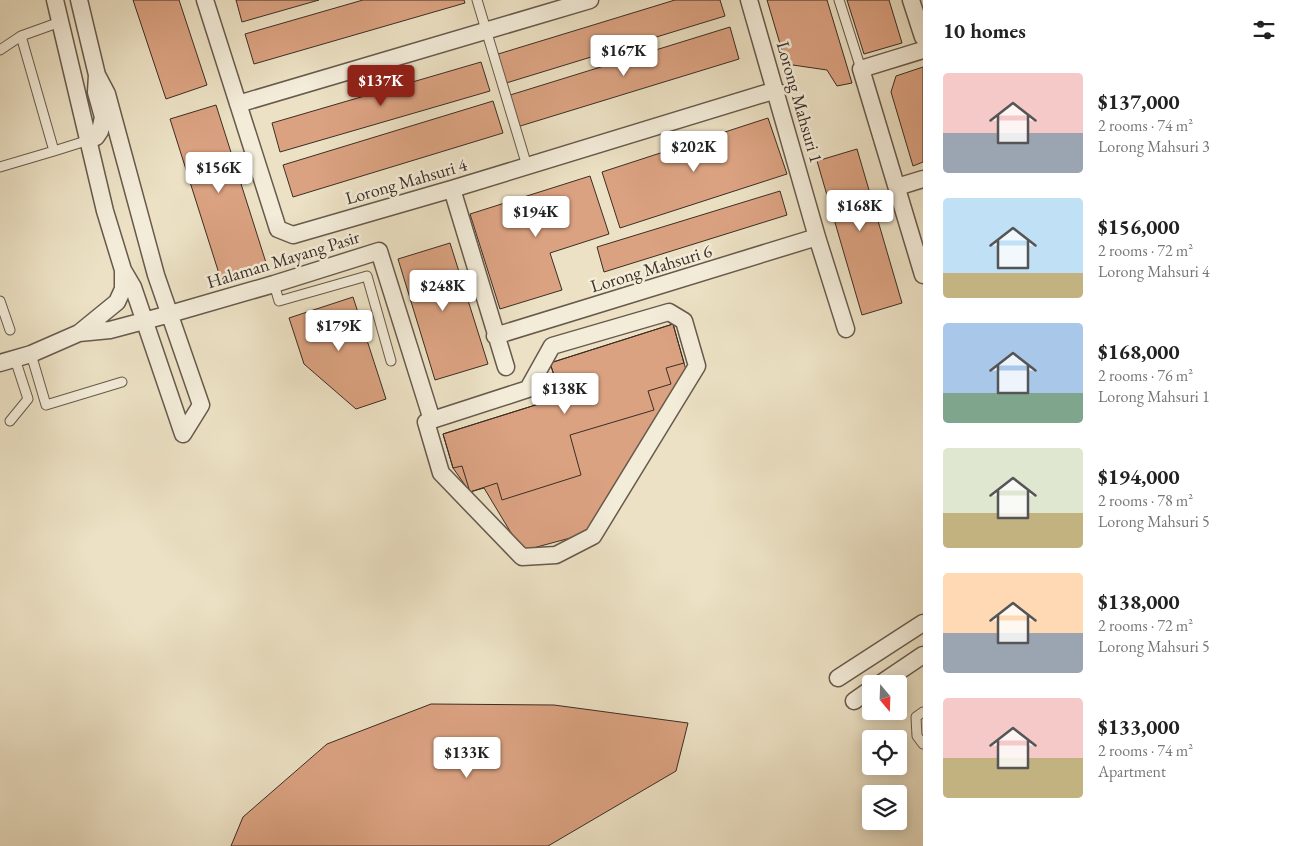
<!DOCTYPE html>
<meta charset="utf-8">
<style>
body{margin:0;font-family:"EB Garamond",serif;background:#f6f6f6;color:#222;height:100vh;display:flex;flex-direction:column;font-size:19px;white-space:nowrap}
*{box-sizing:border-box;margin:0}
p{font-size:16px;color:#767676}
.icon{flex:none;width:28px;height:28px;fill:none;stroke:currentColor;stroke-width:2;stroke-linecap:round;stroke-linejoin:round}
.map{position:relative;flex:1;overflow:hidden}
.side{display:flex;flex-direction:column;background:#fff;width:375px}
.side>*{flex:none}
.needle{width:32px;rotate:161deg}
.buttons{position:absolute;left:862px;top:675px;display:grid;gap:10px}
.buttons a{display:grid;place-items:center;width:45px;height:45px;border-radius:5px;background:#fff;box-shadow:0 2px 12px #0003;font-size:25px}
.price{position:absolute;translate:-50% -42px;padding:0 11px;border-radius:5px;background:#fff;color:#222;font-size:16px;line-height:32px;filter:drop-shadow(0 1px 2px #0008)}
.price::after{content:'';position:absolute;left:50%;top:30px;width:15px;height:11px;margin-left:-8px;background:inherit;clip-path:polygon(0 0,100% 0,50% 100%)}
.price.on{background:#8f2418;color:#fff}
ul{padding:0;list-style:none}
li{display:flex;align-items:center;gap:15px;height:125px;padding:0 20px}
li span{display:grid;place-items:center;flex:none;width:140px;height:100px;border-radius:5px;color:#555}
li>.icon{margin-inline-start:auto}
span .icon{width:60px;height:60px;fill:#fffc;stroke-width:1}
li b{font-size:21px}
h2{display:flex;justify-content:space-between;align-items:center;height:60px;padding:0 20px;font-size:21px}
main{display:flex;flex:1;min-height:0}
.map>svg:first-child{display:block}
</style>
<main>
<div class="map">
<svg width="923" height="846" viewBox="0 0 923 846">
<rect width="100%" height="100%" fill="#ece1c4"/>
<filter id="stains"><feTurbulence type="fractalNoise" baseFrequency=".004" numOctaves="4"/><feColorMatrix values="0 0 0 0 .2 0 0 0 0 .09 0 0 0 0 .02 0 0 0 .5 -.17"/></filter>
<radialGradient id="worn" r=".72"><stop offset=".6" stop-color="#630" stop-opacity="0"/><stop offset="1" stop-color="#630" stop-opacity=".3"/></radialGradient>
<path fill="#dba281" stroke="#3b2d24" d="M133 0H179L207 85 166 99Z
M236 0H319L242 22Z
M363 0H464L465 3 254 64 245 34Z
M675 0H720L725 16 503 84 495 55Z
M767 0H827L852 83 837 86 827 70 786 64Z
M847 0H889L902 43 864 54Z
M730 27 739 59 517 127 507 96Z
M481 62 490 91 280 152 272 123Z
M923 67V162L913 166 891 92 896 76Z
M493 101 503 133 293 197 283 165Z
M216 105 268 269 222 283 170 119Z
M768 118 787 174 620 228 602 172Z
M857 149 902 303 862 315 817 161Z
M590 176 609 234 550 253 562 290 500 309 470 214Z
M780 191 787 215 604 272 597 247Z
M450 243 488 364 435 380 398 259Z
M353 297 386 399 356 409 304 364 289 318Z
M673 324 684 363 666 368 671 384 648 391 654 410 570 435 581 475 502 500 497 483 470 492 462 466 453 468 443 434 561 397 550 363Z
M673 324 686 370 585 534 522 551 484 488 470 492 453 468 443 434 561 397 550 363Z
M431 704 554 705 688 723 676 771 548 846H231L243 817 327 744Z"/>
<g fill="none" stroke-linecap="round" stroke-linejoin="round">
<defs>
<path id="service" d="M477 0 527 166
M839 0 861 69
M60 22 21 36 54 151 89 140
M0 50 21 36
M0 167 54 151
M274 284 279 301 367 276 391 361
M0 301 10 330
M31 354 46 405 122 382
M10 421 28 399 15 359
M923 712 916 717 917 736 923 744"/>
<path id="minor" d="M55 0 105 211 123 270 133 287 183 434
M79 0 97 75 96 92 103 117 100 131 96 137 89 140
M205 0 278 229 293 235 452 189 776 90
M749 0 817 237 846 329
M911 0 923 37
M923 50 861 69 923 275
M97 75 107 94 156 275 201 405 183 434
M238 104 590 0
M897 187 923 179
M452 189 506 367
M669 312 684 321 697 366 593 536 556 555 522 557 441 473 426 422 528 389 552 346Z
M79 333 117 302 123 289V270
M495 336 817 237
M0 363 31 354 79 333 110 330 170 314 274 284 379 251 432 420
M838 678 923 623
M880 684 923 655
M854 701 871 689"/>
</defs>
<use href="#service" stroke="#675a4c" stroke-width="11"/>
<use href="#minor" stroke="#675a4c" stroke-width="19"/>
<use href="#service" stroke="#f3ecd9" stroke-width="9"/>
<use href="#minor" stroke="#f3ecd9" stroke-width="16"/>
</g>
<g text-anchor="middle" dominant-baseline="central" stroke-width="5" stroke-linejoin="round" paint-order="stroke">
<g font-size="18" fill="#3b2d24" stroke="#f3ecd9">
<text transform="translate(800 102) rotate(74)">Lorong Mahsuri 1</text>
<text transform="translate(406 181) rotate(-16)">Lorong Mahsuri 4</text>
<text transform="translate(283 259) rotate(-17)">Halaman Mayang Pasir</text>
<text transform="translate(651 268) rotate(-17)">Lorong Mahsuri 6</text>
</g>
</g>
<rect width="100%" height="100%" filter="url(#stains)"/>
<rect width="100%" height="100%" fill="url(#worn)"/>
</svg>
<div class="buttons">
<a><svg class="needle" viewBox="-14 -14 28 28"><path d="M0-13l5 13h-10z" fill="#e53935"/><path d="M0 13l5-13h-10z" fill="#767676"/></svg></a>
<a><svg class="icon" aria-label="locate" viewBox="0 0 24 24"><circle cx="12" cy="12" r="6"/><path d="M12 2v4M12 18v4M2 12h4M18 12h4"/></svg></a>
<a><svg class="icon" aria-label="layers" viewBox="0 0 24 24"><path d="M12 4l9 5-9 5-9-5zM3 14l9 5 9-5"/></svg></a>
</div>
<b class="price" style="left:624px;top:77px">$167K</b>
<b class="price on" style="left:381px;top:107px">$137K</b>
<b class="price" style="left:694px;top:173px">$202K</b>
<b class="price" style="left:219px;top:194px">$156K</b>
<b class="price" style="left:860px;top:232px">$168K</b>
<b class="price" style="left:536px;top:238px">$194K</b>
<b class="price" style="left:443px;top:312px">$248K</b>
<b class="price" style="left:339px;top:352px">$179K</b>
<b class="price" style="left:565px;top:415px">$138K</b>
<b class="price" style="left:467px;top:779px">$133K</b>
</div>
<section class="side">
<h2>10 homes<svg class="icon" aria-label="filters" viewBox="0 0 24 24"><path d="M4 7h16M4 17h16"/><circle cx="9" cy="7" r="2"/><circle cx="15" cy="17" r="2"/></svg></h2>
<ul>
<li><span style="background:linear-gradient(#f6c9c9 60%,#9aa5b1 0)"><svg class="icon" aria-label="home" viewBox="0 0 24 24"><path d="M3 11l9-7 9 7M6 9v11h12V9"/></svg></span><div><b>$137,000</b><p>2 rooms · 74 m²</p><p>Lorong Mahsuri 3</p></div></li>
<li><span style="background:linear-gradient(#bfe0f5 75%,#c2b280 0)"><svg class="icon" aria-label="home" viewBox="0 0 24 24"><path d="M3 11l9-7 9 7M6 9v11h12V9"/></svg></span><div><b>$156,000</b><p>2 rooms · 72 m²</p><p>Lorong Mahsuri 4</p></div></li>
<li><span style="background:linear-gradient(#a9c7e8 70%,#7fa58c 0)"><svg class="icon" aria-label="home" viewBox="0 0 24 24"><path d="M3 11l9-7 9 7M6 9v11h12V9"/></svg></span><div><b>$168,000</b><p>2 rooms · 76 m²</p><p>Lorong Mahsuri 1</p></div></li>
<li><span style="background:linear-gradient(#dfe7d0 65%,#c2b280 0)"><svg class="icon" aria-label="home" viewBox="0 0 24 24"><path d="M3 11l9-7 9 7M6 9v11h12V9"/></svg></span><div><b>$194,000</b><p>2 rooms · 78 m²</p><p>Lorong Mahsuri 5</p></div></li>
<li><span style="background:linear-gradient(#ffd9b3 60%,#9aa5b1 0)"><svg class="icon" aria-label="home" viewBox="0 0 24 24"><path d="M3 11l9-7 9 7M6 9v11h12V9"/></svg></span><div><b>$138,000</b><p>2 rooms · 72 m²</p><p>Lorong Mahsuri 5</p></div></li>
<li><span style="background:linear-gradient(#f6c9c9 60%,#c2b280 0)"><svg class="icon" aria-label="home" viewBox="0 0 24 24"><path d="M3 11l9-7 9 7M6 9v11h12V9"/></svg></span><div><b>$133,000</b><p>2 rooms · 74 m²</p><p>Apartment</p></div></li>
</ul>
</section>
</main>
